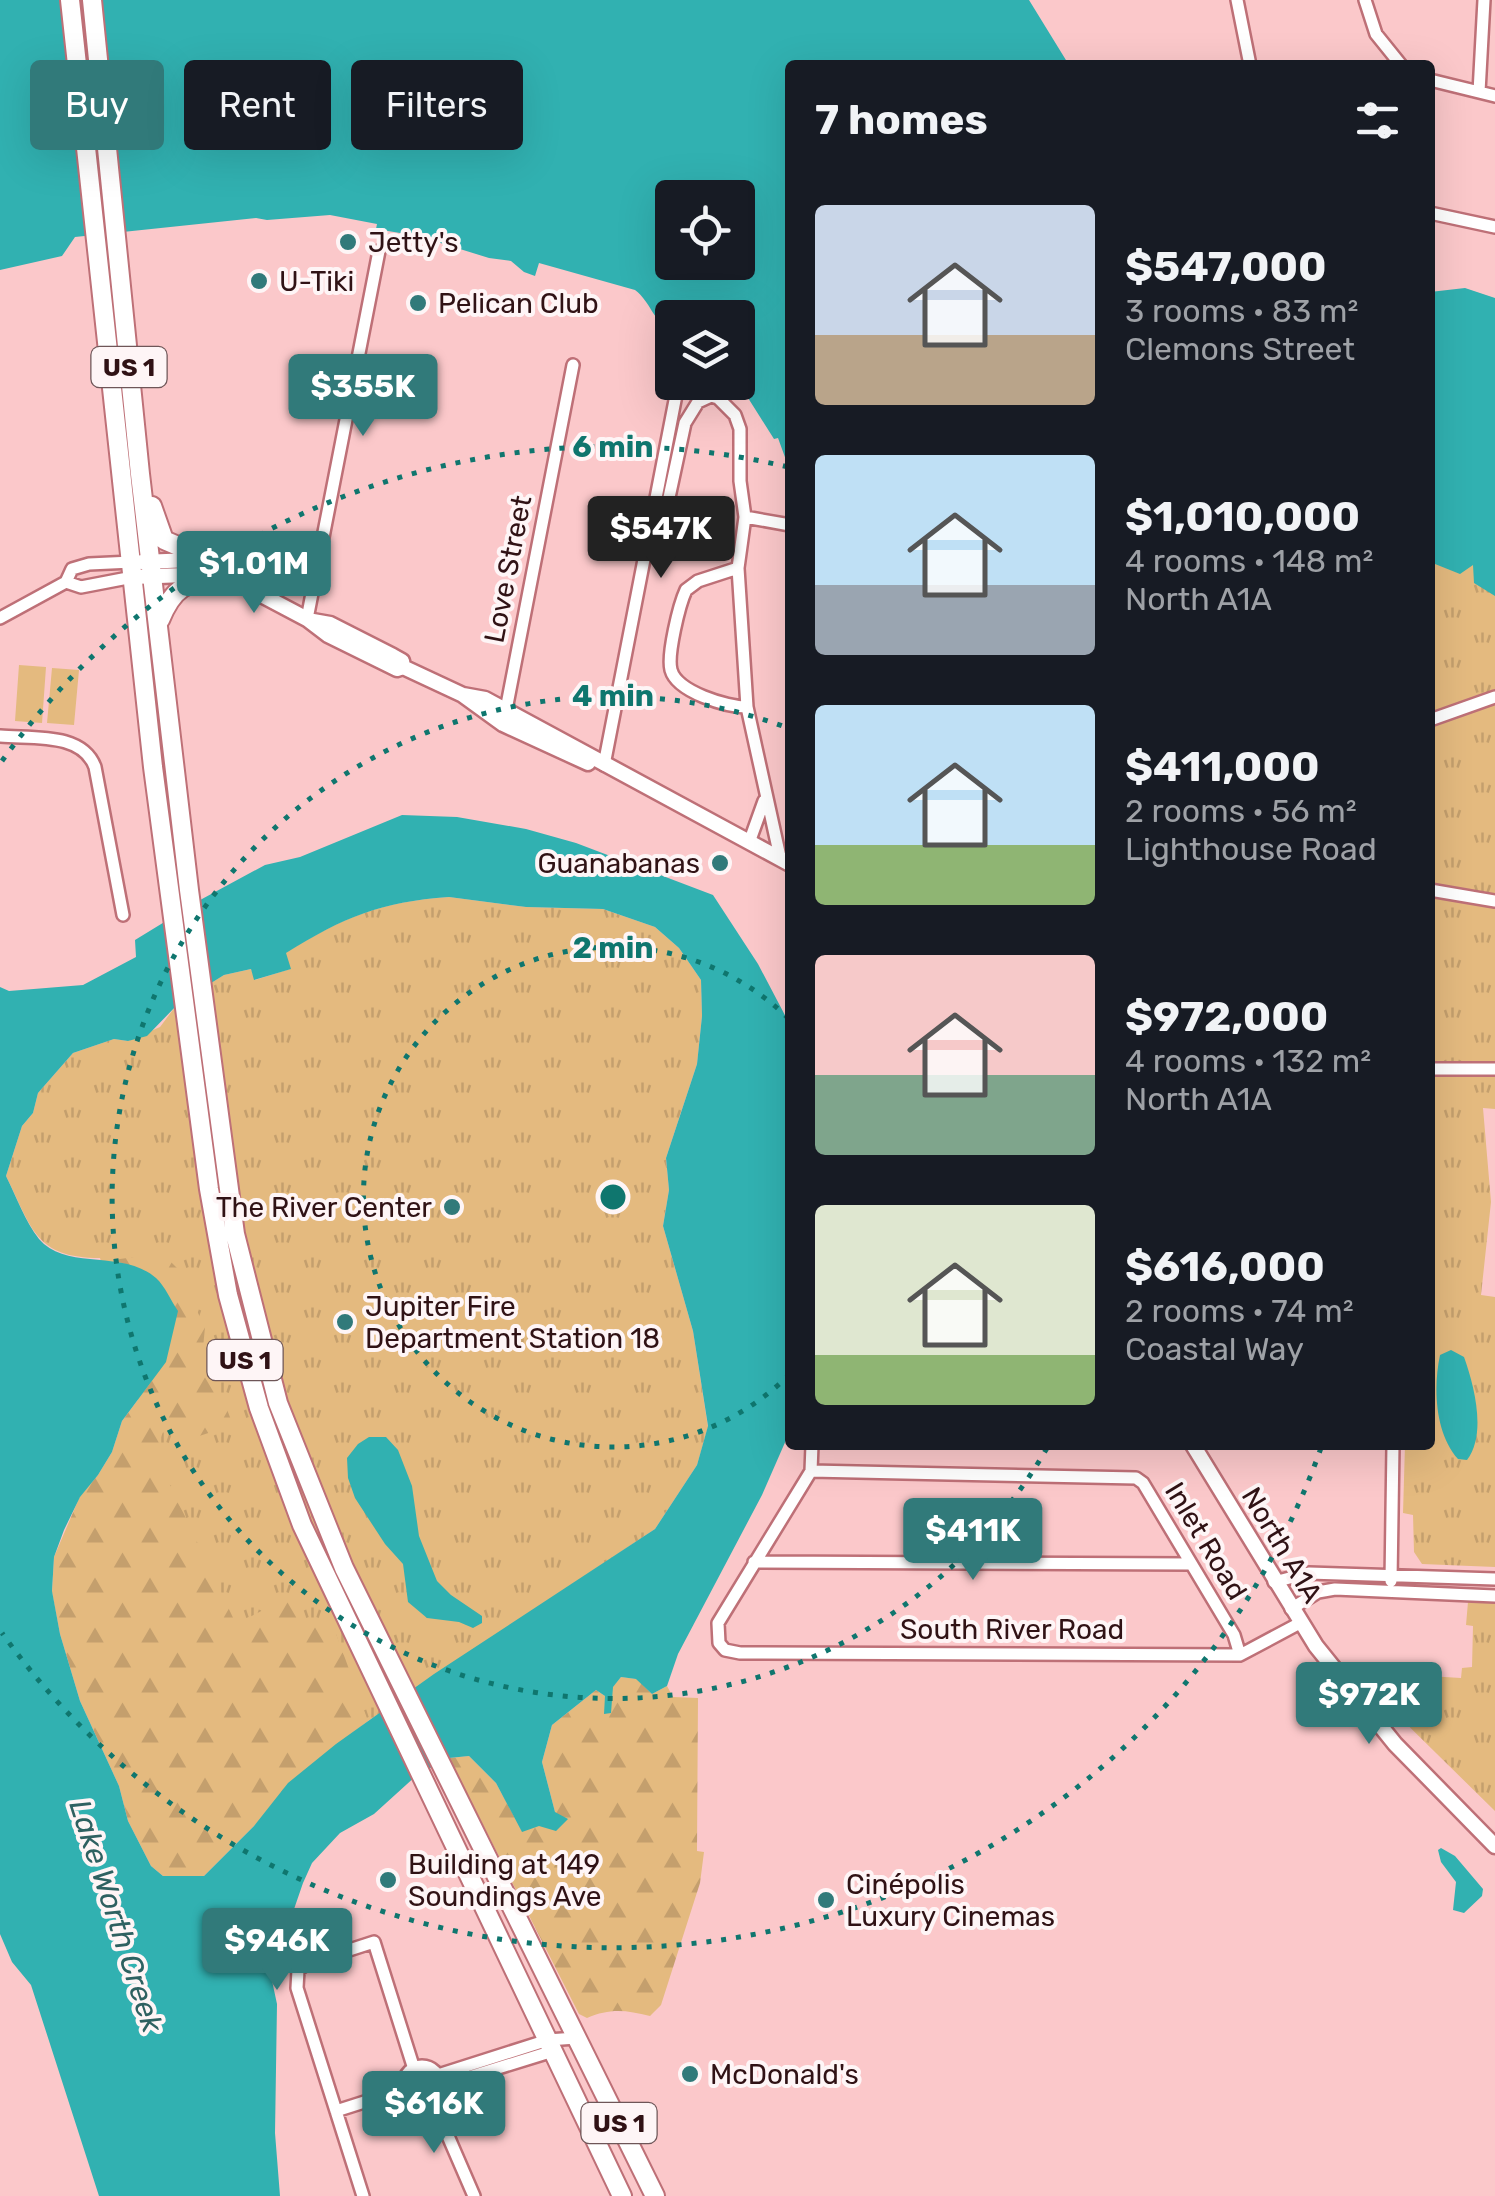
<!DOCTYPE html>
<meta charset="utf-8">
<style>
body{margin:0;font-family:Rubik,sans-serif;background:#20242c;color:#f1f3f6;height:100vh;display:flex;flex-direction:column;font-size:38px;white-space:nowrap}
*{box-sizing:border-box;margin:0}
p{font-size:32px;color:#9ea1a6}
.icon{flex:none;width:55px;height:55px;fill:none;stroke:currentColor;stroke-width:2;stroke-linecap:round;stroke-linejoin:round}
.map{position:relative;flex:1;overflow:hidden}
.panel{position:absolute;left:785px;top:60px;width:650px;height:1390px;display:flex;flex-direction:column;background:#171b24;border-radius:10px;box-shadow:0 10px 40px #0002}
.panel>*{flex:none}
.top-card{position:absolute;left:30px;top:60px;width:605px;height:90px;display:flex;gap:20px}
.controls{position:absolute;left:655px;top:180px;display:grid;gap:20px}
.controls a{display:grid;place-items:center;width:100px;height:100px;border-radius:10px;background:#171b24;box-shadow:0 10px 40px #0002;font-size:50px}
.price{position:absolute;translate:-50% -85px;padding:0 22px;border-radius:10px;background:#317a7a;color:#fff;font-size:32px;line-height:65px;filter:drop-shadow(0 2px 5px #0008)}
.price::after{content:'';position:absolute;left:50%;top:60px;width:30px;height:22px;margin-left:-15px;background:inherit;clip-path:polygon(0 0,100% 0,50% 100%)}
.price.on{background:#222;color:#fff}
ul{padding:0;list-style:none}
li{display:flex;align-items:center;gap:30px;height:250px;padding:0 30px}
li span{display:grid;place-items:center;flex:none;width:280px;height:200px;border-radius:10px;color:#555}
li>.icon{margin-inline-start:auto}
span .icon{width:120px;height:120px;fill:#fffc;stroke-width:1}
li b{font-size:42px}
h2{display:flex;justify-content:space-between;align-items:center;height:120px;padding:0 30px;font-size:42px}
.pill{padding:0 35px;border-radius:10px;background:#171b24;box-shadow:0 10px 40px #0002;font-size:35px;line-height:90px}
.pill.on{background:#317a7a;color:#fff}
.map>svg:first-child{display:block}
</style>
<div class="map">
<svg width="1495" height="2196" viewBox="0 0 1495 2196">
<defs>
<pattern id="grass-tufts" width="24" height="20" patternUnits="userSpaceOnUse" patternTransform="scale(2.5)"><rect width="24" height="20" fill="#e4ba7f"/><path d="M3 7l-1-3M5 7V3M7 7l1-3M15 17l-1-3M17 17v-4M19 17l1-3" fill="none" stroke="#c49f6d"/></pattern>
<pattern id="forest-firs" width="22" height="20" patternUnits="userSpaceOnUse" patternTransform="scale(2.5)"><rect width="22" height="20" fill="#e4ba7f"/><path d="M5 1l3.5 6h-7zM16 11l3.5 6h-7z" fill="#c49f6d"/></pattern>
</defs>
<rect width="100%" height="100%" fill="#fbc8ca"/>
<path fill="url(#grass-tufts)" d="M1430 561 1495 565V1072L1430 1071Z
M449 897 526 907 603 909 655 927 679 948 701 980 702 1016 697 1064 666 1158 669 1190 663 1226 693 1331 708 1427 697 1465 655 1529 368 1721 336 1744 254 1826 100 1258C35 1258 32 1228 6 1176L22 1126 33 1113 38 1093 73 1053 114 1039 128 1041 160 1027 178 1003 224 975 251 969 255 980 290 969 285 953C344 917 379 902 449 897Z
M1430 1076H1495V1109L1483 1108 1491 1202 1481 1295 1495 1297V1567L1422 1564 1414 1552 1413 1515 1403 1513 1405 1445H1430Z
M1468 1602 1495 1603V1811L1377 1695 1379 1673 1461 1678 1462 1668 1472 1667 1473 1626 1466 1625Z"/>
<path fill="url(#forest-firs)" d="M148 1255 171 1262 187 1278 192 1301 205 1327 203 1348 233 1425 190 1439 182 1425 163 1432 155 1453 236 1624 289 1597 299 1623 331 1620 368 1721 288 1783 254 1826 204 1876H163L151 1866 128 1821 119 1786 80 1701 60 1634 52 1592 54 1557 80 1496 98 1475 112 1452 122 1421 166 1362 170 1337 146 1271 113 1260Z
M621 1677 637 1679 652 1694 667 1686 673 1697 698 1698 697 1851 704 1852 700 1883 661 2005 650 2016C626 2010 610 2008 587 2018L579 2014 449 1758 469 1756 496 1783 522 1831 555 1812 542 1762 552 1725 596 1690 605 1696Z"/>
<path fill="#e4ba7f" d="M19 665 46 667 42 723 15 721Z
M52 668 79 670 74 725 47 723Z"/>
<path fill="#31b1b1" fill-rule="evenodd" d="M0 0H1029L1069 65H790V471L778 438 774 439 738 382V318H672V331C653 322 651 302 635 290L539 263 535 276 524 272 511 261 489 258 418 236 376 229 377 224 330 215 267 220 256 218 75 237 62 256 0 270ZM672 198H738V262H672Z
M1465 288 1495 298V596L1474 583 1473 565 1460 574 1430 562V292Z
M402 815 457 817 526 829 576 843 713 895 758 964 788 1021 790 1431 762 1495 678 1654 667 1686 652 1694 636 1679 621 1677 613 1687 611 1713 604 1714 605 1696 596 1690 552 1725 542 1762 555 1812 568 1819 556 1831 539 1826 522 1832 496 1783 469 1756 449 1758 417 1775 374 1814 340 1833 312 1863 303 1883 271 1976 277 2004 275 2133 280 2196H99L31 1985 12 1962 0 1934V987L9 991 83 985 136 957 135 940 202 899 265 865 300 857ZM449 897 526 907 603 909 655 927 679 948 701 980 702 1016 697 1064 666 1158 669 1190 663 1226 693 1331 708 1426 697 1465 655 1529 434 1674 336 1744 288 1783 254 1826 204 1876H163L151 1866 128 1821 119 1786 80 1701 60 1634 52 1591 54 1557 64 1530 80 1497 98 1475 112 1452 122 1421 166 1362 178 1311C171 1301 165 1286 156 1278 123 1249 66 1271 39 1239 25 1221 16 1196 6 1176L22 1126 33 1113 38 1093 73 1053 114 1039 128 1041 147 1036 179 1003 224 975 251 969 254 980 291 969 286 953C344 917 380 902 449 897Z
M1451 1350 1464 1357C1474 1385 1487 1434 1467 1460L1458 1459C1435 1433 1433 1388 1440 1355Z
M369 1437H386L398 1450 412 1486 419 1536 437 1581 451 1595 482 1616V1623L473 1628 459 1622 427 1618 408 1602 403 1564 385 1544 355 1498 348 1478 347 1458 358 1444Z
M1441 1848 1455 1856 1483 1889 1482 1896 1464 1913 1453 1910 1456 1882 1441 1862 1438 1850Z"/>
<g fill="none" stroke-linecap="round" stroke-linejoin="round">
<defs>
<path id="minor" d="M1237 0 1250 65
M1365 0 1376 34 1401 65
M1430 80 1495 96
M1479 92 1484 0
M1430 213 1495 227
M745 517 790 525
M662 530 685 423 698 402 711 396 718 398 735 415 740 429V481L745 517 738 568 747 707 780 857
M738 568 698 581 686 590C679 605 667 655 671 670 677 692 727 707 747 707
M66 582 81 587 133 577
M0 618 66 582 72 569 89 564 132 562
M307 619 379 251
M505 715 573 365
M1430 720 1495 697
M0 736C32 739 82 732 95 767L123 915
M604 765 677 390
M750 840 764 801
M1430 890 1495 901
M1430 1069H1495
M812 1445 811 1471 718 1623 719 1643 725 1650 740 1653 1240 1655 1300 1623
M811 1471 1136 1478 1143 1483 1234 1635 1240 1655
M754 1562 1191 1564
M1391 1581 1393 1445
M1274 1582 1309 1573 1495 1579
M1291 1609 1318 1592 1335 1589 1495 1596
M404 2084a18 18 0 1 1 36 0a18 18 0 1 1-36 0Z
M438 2075 548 2040 576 2038
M440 2086 553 2051
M432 2099 474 2196
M336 2111 405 2089
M363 2196 297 1988 298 1970 306 1964 374 1942 414 2069"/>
<path id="tertiary" d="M142 562 191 560 203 564 307 619 328 635 397 669 403 667 463 695 485 699 790 864
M133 577 211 574
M313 621 330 624 393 656 402 661 403 667
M463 695 503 724 588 763
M1193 1445 1316 1646 1395 1744 1495 1846"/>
<path id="primary" d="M70 0 153 767 209 1189 228 1295 259 1408 302 1525 622 2196
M92 0 140 474 189 890 235 1234 278 1403 344 1568 655 2196
M152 506 164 540 206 558 222 575
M160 620C174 585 187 583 222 575"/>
</defs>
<use href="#minor" stroke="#be7077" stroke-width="16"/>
<use href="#tertiary" stroke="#be7077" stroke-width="19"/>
<use href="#primary" stroke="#be7077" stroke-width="22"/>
<use href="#minor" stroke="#fff" stroke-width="11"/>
<use href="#tertiary" stroke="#fff" stroke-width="14"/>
<use href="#primary" stroke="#fff" stroke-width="18"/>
</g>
<g fill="none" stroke="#0f766e" stroke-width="5" stroke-dasharray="5 10">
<path d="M790 1374A250 250 0 1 1 790 1020"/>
<path d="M1047 1448A501 501 0 1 1 788 728"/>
<path d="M1321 1448A751 751 0 0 1 2 1633M2 761A751 751 0 0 1 788 467"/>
</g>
<g fill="#317a7a" stroke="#fef5f6" stroke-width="4">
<circle cx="348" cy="242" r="10"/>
<circle cx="259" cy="281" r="10"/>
<circle cx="418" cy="303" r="10"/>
<circle cx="720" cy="863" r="10"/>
<circle cx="452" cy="1207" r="10"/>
<circle cx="345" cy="1322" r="10"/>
<circle cx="388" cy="1880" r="10"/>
<circle cx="826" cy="1900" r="10"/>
<circle cx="690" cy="2074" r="10"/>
</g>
<g text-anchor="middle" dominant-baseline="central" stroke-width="8" stroke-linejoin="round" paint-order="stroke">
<g fill="#fef5f6" stroke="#6e5658" stroke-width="2.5">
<rect x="91.5" y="347" width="75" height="40" rx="8"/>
<rect x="207.5" y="1340" width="75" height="40" rx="8"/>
<rect x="581.5" y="2103" width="75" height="40" rx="8"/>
</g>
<g font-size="25" font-weight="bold" fill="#301215">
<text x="129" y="367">US 1</text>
<text x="245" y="1360">US 1</text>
<text x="619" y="2123">US 1</text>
</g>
<g font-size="28" fill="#301215" stroke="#fef5f6" text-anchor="start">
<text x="368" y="242">Jetty's</text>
<text x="279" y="281">U-Tiki</text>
<text x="438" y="303">Pelican Club</text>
<text x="700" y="863" text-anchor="end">Guanabanas</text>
<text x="432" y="1207" text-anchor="end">The River Center</text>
<text x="365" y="1306">Jupiter Fire<tspan x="365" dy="32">Department Station 18</tspan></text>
<text x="408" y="1864">Building at 149<tspan x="408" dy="32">Soundings Ave</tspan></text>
<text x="846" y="1884">Cinépolis<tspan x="846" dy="32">Luxury Cinemas</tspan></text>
<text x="710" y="2074">McDonald's</text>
</g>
<g font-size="28" fill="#301215" stroke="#fef5f6">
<text transform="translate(508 569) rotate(-79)">Love Street</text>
<text transform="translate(1206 1541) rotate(59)">Inlet Road</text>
<text transform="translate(1282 1545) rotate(59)">North A1A</text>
<text x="1012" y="1629">South River Road</text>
</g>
<g font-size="30" font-style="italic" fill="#2e6161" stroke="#fef5f6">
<text transform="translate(116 1916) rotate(72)">Lake Worth Creek</text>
</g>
</g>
<circle cx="613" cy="1197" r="15" fill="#0f766e" stroke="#fef5f6" stroke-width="5"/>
<g font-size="30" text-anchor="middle" font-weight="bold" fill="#0f766e" stroke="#fef5f6" stroke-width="8" stroke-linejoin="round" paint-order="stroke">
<text x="613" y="457">6 min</text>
<text x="613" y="706">4 min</text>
<text x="613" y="958">2 min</text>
</g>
</svg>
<div class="controls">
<a><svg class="icon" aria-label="locate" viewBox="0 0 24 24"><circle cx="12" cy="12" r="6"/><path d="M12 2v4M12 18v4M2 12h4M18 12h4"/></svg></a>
<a><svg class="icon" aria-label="layers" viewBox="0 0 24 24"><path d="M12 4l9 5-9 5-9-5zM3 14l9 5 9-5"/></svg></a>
</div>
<b class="price" style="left:363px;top:439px">$355K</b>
<b class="price on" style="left:661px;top:581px">$547K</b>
<b class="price" style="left:254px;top:616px">$1.01M</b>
<b class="price" style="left:973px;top:1583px">$411K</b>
<b class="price" style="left:1369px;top:1747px">$972K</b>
<b class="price" style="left:277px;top:1993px">$946K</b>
<b class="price" style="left:434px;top:2156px">$616K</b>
<div class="top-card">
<a class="pill on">Buy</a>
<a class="pill">Rent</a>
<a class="pill">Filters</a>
</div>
<section class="panel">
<h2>7 homes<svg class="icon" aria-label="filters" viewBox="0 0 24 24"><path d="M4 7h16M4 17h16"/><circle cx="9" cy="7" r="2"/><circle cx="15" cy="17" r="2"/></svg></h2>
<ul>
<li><span style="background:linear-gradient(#c9d6e8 65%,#b9a48a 0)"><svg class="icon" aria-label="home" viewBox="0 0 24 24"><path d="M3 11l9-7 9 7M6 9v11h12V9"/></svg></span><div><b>$547,000</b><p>3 rooms · 83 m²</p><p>Clemons Street</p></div></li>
<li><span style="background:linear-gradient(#bfe0f5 65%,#9aa5b1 0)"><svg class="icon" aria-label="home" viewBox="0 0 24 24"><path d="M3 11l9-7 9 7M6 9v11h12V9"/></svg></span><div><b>$1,010,000</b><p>4 rooms · 148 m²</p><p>North A1A</p></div></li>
<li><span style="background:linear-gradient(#bfe0f5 70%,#8fb573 0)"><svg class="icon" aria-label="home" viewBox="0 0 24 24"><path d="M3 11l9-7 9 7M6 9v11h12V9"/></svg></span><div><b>$411,000</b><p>2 rooms · 56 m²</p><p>Lighthouse Road</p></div></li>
<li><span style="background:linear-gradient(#f6c9c9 60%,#7fa58c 0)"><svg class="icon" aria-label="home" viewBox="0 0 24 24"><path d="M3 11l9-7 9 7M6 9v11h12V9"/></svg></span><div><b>$972,000</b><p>4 rooms · 132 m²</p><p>North A1A</p></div></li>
<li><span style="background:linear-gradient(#dfe7d0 75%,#8fb573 0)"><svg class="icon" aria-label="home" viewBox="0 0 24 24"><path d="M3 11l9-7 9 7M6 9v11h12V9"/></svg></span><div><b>$616,000</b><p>2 rooms · 74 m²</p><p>Coastal Way</p></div></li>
</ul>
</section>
</div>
